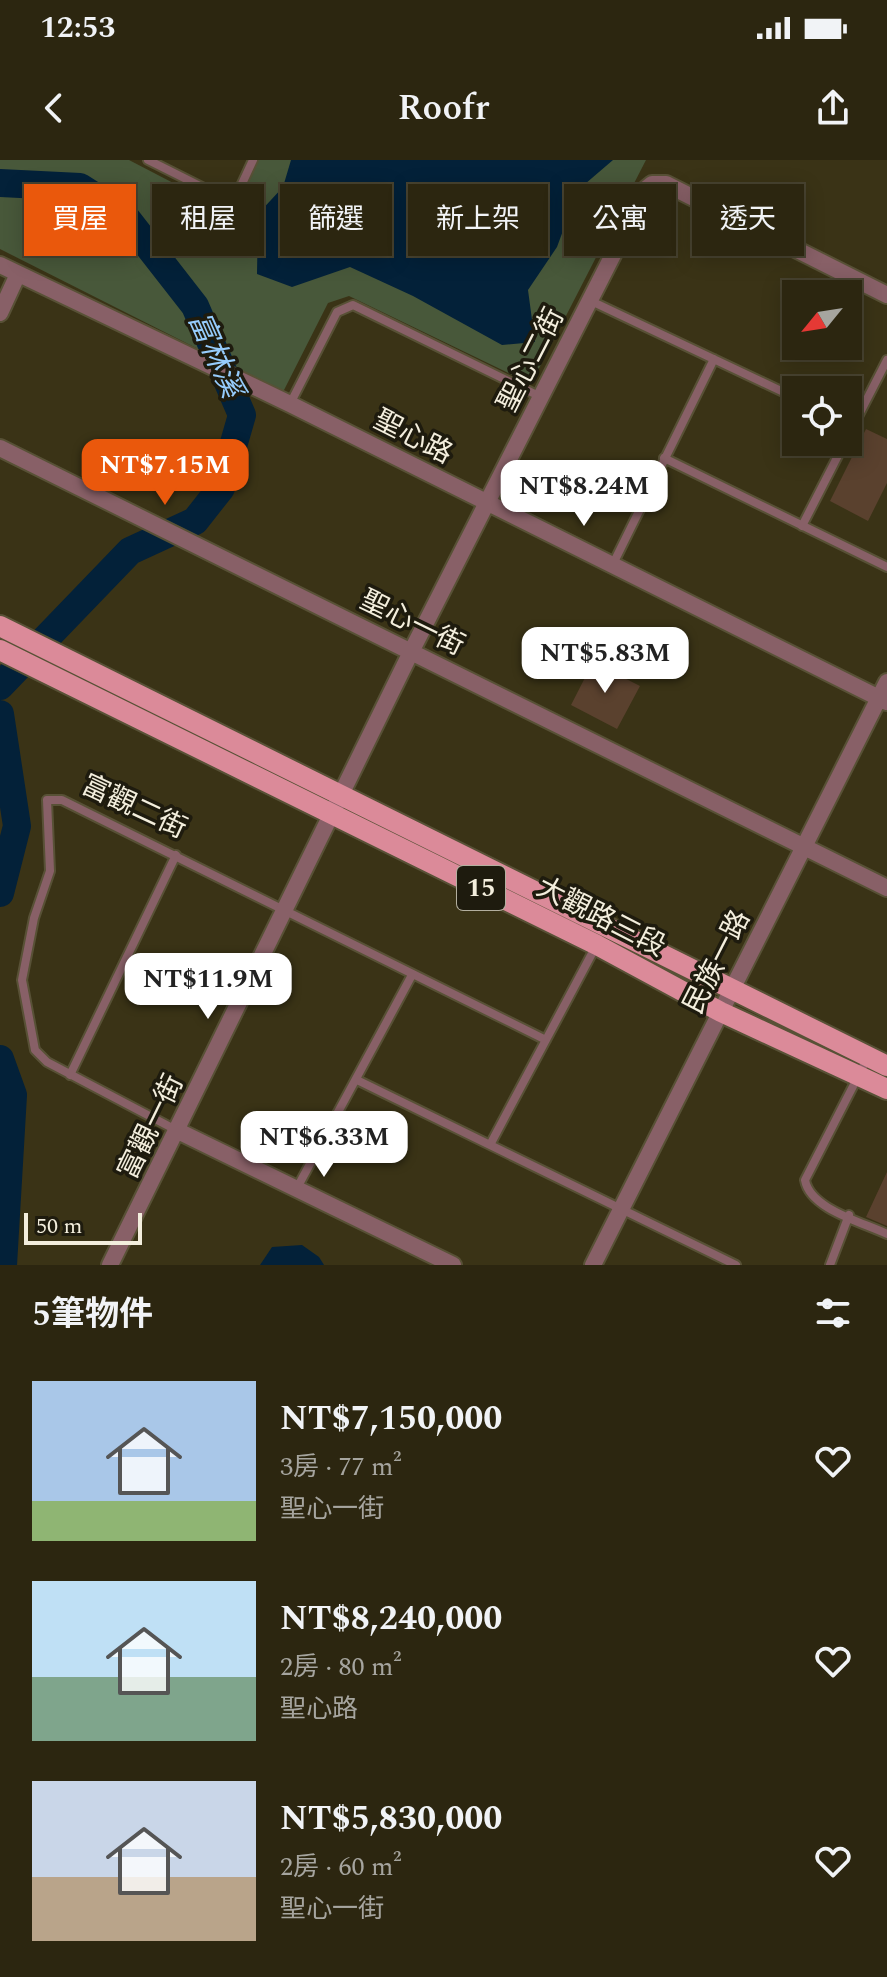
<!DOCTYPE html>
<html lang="zh-TW">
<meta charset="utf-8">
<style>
body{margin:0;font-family:Spectral,"Noto Sans TC",serif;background:#38321e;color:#f1f3f6;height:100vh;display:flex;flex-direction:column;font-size:30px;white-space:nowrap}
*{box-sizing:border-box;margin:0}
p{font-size:26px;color:#a6a59f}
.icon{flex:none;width:44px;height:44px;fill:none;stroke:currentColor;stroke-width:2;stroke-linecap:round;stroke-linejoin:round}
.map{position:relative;height:1105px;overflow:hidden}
.side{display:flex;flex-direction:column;background:#2c2610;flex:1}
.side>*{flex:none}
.hud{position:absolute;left:24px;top:24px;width:840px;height:72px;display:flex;gap:16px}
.needle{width:52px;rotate:240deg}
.tools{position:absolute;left:782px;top:120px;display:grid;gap:16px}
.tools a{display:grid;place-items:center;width:80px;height:80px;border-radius:0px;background:#2c2610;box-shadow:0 4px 20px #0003,0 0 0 2px #484330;font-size:40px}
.scale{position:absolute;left:24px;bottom:20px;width:118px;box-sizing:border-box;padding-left:8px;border:4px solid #f3eedd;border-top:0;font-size:22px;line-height:28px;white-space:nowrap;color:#f3eedd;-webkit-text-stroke:6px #1e1b0e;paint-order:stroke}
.price{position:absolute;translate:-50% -68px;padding:0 18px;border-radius:16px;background:#fff;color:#222;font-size:26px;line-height:52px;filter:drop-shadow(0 2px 4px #0008)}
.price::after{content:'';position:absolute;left:50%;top:48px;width:24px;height:18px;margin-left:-12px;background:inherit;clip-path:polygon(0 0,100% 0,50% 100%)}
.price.on{background:#ea580c;color:#fff}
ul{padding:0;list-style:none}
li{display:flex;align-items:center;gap:24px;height:200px;padding:0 32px}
li span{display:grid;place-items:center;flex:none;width:224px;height:160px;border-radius:0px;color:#555}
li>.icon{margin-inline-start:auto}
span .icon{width:96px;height:96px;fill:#fffc;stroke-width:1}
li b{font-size:34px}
h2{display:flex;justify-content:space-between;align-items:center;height:96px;padding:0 32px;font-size:34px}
.tag{padding:0 28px;border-radius:0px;background:#2c2610;box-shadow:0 4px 20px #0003,0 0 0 2px #484330;font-size:28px;line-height:72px}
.tag.on{background:#ea580c;color:#fff}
.status{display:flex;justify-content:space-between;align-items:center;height:56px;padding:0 40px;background:#2c2610;direction:ltr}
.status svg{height:22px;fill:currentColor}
header{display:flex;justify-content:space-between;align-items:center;height:104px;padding:0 32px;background:#2c2610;font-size:36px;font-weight:600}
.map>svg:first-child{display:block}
</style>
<div class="status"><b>12:53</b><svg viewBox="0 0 49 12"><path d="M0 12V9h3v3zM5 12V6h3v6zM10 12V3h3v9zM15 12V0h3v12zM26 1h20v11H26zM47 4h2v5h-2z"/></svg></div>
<header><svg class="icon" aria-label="back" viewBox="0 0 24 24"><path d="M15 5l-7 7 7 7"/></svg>Roofr<svg class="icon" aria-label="share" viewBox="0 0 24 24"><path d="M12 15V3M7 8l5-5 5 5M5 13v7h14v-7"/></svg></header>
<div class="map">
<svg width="887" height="1105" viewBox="0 0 887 1105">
<rect width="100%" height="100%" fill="#3a3316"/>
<path fill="#48583a" d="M0 0H129L231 53 257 0H646L531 224 349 136 328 143 283 232 0 89Z"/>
<path fill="#032139" d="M291 0H613L578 30 557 87 528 130 535 182 502 185 413 136 350 107 292 127 257 114 258 54 283 27Z
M302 1085 319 1097 324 1105H260L272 1087Z"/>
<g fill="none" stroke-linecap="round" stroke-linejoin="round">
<path stroke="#032139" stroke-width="28" d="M0 23 80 27 124 55 195 146 242 255 221 328 195 361 130 391 0 526
M0 554 17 666 0 733
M0 899 13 935 3 1105"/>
</g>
<path fill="#5a412e" d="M866 269 887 279V323L868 361 830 341Z
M593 502 640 526 617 569 571 545Z
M887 1012V1066L866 1057Z"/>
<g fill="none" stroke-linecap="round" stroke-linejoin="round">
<defs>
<path id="service" d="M148 0 222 37 240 28 253 0
M591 141 796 238
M290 244 337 152 353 145 541 237
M848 276 887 200
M664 298 887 407
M802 366 845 282
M613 404 714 199
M868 897 805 1020C810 1049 862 1062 887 1074
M70 915 176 695
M357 920 736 1105
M178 971 47 902 35 890 22 820 34 758 50 711 47 640H62L546 880
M491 983 596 786
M297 1028 412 815
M830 1105 849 1055"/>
<path id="minor" d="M0 105 290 244 887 542
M0 153 18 114
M0 288 887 728
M178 971 453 1105
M110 1105 411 492 647 28 652 24H666L887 135
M593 1105 887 522"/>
<path id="primary" d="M0 466 887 906
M0 490 597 785 721 852 887 929"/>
</defs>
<use href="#service" stroke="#585136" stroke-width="12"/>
<use href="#minor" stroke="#585136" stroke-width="20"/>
<use href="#primary" stroke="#585136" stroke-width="24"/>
<use href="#service" stroke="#886067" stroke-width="8"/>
<use href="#minor" stroke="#886067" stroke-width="16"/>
<use href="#primary" stroke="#db8a99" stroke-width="20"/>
</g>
<g text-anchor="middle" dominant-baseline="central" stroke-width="7" stroke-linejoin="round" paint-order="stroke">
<rect fill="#1e1b0e" stroke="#b3af9f" stroke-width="2" x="457" y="706" width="48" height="44" rx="6"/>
<g font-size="26" font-weight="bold" fill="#f3eedd">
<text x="481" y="728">15</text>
</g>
<g font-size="28" fill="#f3eedd" stroke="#1e1b0e">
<text transform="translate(531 200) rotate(-63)">聖心二街</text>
<text transform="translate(413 277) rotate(27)">聖心路</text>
<text transform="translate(412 463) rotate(26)">聖心一街</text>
<text transform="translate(134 647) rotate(25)">富觀二街</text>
<text transform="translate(601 757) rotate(27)">大觀路三段</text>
<text transform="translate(717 802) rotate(-63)">民族一路</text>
<text transform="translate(151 967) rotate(-64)">富觀一街</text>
</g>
<g font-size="30" font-style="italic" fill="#96ccfc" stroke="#1e1b0e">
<text transform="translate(215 195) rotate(66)">富林溪</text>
</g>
</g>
</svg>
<div class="tools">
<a><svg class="needle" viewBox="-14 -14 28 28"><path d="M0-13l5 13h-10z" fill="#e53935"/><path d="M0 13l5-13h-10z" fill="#a6a59f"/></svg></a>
<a><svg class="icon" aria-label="locate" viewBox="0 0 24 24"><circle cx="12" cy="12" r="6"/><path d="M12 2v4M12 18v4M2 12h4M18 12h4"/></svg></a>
</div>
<div class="scale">50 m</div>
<b class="price on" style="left:165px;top:347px">NT$7.15M</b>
<b class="price" style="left:584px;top:368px">NT$8.24M</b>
<b class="price" style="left:605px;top:535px">NT$5.83M</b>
<b class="price" style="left:208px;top:861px">NT$11.9M</b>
<b class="price" style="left:324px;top:1019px">NT$6.33M</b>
<div class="hud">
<a class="tag on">買屋</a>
<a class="tag">租屋</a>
<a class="tag">篩選</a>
<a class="tag">新上架</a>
<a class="tag">公寓</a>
<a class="tag">透天</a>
</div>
</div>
<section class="side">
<h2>5筆物件<svg class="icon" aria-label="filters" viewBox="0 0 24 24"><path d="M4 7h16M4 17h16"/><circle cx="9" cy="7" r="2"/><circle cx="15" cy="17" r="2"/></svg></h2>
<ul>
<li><span style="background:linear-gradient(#a9c7e8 75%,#8fb573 0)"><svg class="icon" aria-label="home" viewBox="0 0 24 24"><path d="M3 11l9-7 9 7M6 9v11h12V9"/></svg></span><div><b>NT$7,150,000</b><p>3房 · 77 m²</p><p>聖心一街</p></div><svg class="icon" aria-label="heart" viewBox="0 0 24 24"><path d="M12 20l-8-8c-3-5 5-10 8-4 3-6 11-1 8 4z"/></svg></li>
<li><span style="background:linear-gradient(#bfe0f5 60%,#7fa58c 0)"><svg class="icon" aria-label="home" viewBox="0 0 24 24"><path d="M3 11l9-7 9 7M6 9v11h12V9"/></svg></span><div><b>NT$8,240,000</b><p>2房 · 80 m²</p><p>聖心路</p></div><svg class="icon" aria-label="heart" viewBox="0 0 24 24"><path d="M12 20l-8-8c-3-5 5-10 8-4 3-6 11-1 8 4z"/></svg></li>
<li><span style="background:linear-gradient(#c9d6e8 60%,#b9a48a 0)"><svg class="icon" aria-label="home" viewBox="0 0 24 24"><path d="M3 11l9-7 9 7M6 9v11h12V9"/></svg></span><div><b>NT$5,830,000</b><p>2房 · 60 m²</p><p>聖心一街</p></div><svg class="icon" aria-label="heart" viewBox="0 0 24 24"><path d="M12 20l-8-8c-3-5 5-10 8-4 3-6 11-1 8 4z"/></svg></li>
</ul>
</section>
